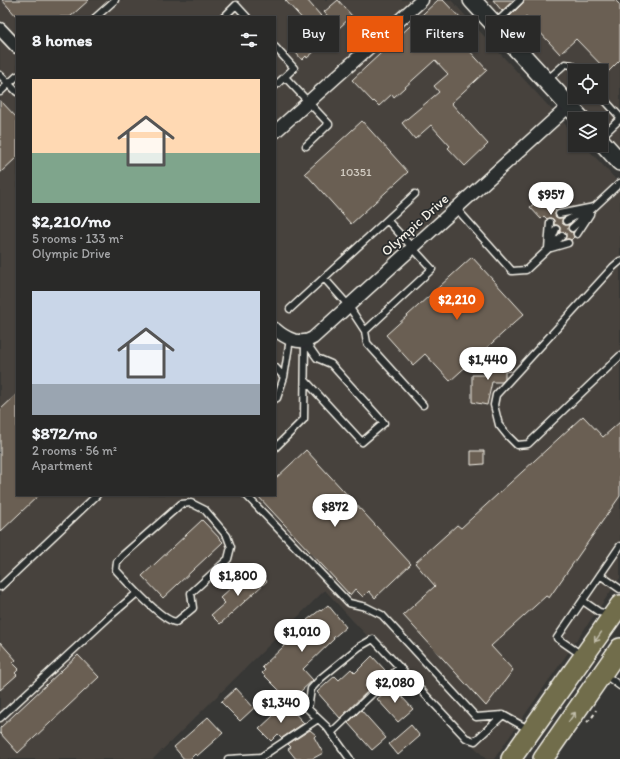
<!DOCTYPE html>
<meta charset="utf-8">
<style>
body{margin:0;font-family:Itim,sans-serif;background:#313130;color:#f1f3f6;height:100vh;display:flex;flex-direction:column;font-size:15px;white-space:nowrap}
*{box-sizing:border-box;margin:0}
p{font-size:13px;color:#a5a6a8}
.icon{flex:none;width:22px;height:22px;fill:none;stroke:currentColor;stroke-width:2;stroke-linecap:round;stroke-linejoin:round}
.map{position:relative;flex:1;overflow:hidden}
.panel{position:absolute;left:16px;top:16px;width:260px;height:480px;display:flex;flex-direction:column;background:#292928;border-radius:0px;box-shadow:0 1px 3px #0004,0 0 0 1px #454545}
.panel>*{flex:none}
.hud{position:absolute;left:288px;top:16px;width:272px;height:36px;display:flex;gap:8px}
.buttons{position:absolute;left:568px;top:64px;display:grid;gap:8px}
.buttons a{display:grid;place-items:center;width:40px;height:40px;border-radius:0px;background:#292928;box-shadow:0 1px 3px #0004,0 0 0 1px #454545;font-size:20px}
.price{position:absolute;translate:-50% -34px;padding:0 9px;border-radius:14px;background:#fff;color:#222;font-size:13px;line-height:26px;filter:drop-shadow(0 1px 2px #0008)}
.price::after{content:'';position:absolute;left:50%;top:24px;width:12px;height:9px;margin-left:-6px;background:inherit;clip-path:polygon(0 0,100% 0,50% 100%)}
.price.active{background:#ea580c;color:#fff}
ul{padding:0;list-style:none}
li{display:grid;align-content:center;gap:8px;height:212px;padding:0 16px}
li span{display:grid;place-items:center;height:124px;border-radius:0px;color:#555}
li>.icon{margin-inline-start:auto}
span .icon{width:72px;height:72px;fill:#fffc;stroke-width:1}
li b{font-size:17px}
h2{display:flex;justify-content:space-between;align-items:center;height:48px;padding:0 16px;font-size:17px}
.chip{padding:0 14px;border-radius:0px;background:#292928;box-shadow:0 1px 3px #0004,0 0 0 1px #454545;font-size:14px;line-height:36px}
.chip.active{background:#ea580c;color:#fff}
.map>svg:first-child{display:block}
</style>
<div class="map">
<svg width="620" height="759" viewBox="0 0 620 759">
<rect width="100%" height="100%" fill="#373735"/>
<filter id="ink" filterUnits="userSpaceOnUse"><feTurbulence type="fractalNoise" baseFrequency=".025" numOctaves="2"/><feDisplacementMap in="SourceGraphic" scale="8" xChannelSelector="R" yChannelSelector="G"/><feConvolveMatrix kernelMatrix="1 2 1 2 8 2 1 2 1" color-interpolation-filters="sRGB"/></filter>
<g filter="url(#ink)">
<path fill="#47433e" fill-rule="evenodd" d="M0 0H451L575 135V145H584L620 184V578L494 759H486L353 621 325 590 153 759H0ZM17 17H275V495H17Z
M486 0H620V150L601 128V119H593ZM575 71H601V97H575Z"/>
<path fill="#6b5f52" stroke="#f4f1e8" d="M2 0H89L70 17H17Z
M285 0H307L321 16 309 26Z
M338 0 352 16 339 28 324 12Z
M438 0H443L462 20 452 29 468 46 466 47 487 70 451 103 488 144 465 166 448 148 450 146 431 125 415 139 402 123 439 92 434 86 448 74 435 60 394 97 392 94 379 106 374 101 373 102 352 80Z
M493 0H514L502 11Z
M524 0H615L620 5V60L608 72 576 39 560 54 526 17 516 27 510 21 511 20 509 17 523 3Z
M303 35 312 45 311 46 315 51 307 58 306 56 302 60 291 47Z
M0 100 17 118V157L0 173Z
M362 121 408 172 351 224 305 173Z
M543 196 556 211 555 214 556 217 558 218H563L562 220V223L565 225H569L568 229 570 232H573V234L574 237 571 240 569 239H565L566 237V233L563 232H560V227L557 225H554V220L553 219 550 218 547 219 544 216 541 219 530 207Z
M472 257 524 314 450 381 425 354 413 365 386 335Z
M509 360 510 371 505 372V379L502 382H492L487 405 472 402V375H488L487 363Z
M17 394V495H39L0 532V410Z
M583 416 603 437 620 422V496L549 598 546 596 491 646 513 670 486 706 403 615 435 586 415 563 457 525 461 528Z
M306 450 411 564 375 598 369 591 363 597 355 589 350 595 257 495H275V479Z
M471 451H484V464L471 465Z
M202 520 223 542 163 598 142 576Z
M258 571 267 581 220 624 211 615 225 603 220 598 233 586 237 591Z
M328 605 346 627 333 638 334 639 303 669 313 680 288 703 280 695 282 693 262 673 265 670 262 667 284 646 283 645 309 622 307 620 320 610 321 611Z
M0 642 16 660 13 663 19 669 15 673 17 675 0 690Z
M78 655 99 677 18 753 0 733V728Z
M372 656 385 670 365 686 369 690 340 718 317 692 335 676 339 680 351 669 355 673Z
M392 686 413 709 398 722 377 699Z
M236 688 254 708 240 721 221 702Z
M286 704 304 723 282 738 278 734 271 741 259 729Z
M361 710 386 738 372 750 348 723Z
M208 717 223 733 197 756 195 754 190 759H184L174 747Z
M411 725 420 736 398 755 389 744Z
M310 730 316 735 314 737 323 753 312 759H296L288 749 291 747 288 744Z"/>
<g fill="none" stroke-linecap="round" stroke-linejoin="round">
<defs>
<path id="lane" d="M96 17 115 0
M224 17 236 5 247 17
M496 23 520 0
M275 47 294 68 275 86
M0 75 17 92
M285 77 329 124 306 146
M547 80 565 64 572 65 577 71
M0 92 17 76
M601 96 620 117
M601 137 620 119
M456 208 512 271 526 270 562 236
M559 214 594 207
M566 221 585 211
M572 228 620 183
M577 234 590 214
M550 244 556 229
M551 248 568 243
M548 249 550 222
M620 261 613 267 496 395 494 405 499 425 507 435 517 445 528 444 620 356
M324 278 348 305 365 331 432 269 387 220 415 194
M290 309 387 220
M365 331 367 343 423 405
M275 367 284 377
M305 380 362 442 384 423 331 364 317 358 305 341
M275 399 277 398 284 377 290 339
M275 448 304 419 305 341
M246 495 349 603 366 607 382 615 476 717 503 715 530 730
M191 503 205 510 227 536 231 547 228 559 191 593 193 608 176 622C162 621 126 581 116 570L117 562 122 556 181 504Z
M600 575 620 589
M0 587 97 495
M583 601 599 612 609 614
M583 656 557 638 620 546
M604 674 620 686
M0 718 109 617 137 593
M331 733 400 667
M228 759 261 757 318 719
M350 759 327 727 308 709 311 689 321 678 359 647 373 639 466 738 475 741 503 715"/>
<path id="street" d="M0 29 17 47
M275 132 422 0
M275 329C285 338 300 346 313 338L569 106"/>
<path id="secondary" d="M472 0 581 119
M601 141 620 162"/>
<path id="primary" d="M511 759 620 605
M543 759 620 648"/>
</defs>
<use href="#lane" stroke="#f4f1e8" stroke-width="9"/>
<use href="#street" stroke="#f4f1e8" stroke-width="15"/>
<use href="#secondary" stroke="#f4f1e8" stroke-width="20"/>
<use href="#primary" stroke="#f4f1e8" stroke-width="22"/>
<path stroke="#f4f1e8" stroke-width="2" stroke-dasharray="4 3" stroke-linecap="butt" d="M587 722C592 718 594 715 596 710"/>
<use href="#lane" stroke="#2a2d2e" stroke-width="6"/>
<use href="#street" stroke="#2a2d2e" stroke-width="12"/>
<use href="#secondary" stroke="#2a2d2e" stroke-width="17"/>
<use href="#primary" stroke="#716d4b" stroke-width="19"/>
</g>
<defs><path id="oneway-shaft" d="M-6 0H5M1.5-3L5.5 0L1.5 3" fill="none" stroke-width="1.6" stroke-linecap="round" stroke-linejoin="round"/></defs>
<g stroke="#c0bca9">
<use href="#oneway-shaft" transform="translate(598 637) rotate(125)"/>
<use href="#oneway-shaft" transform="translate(572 717) rotate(-55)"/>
</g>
</g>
<g text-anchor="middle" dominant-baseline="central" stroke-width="3.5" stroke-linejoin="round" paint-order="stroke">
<g font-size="12" fill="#d2ccc2">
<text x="356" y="172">10351</text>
</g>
<g font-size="14" fill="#f4f1e8" stroke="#2a2d2e">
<text transform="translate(415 225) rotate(-42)">Olympic Drive</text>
</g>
</g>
</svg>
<div class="buttons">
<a><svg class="icon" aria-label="locate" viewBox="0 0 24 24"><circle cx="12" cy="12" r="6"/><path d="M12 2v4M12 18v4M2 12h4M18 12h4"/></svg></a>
<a><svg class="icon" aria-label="layers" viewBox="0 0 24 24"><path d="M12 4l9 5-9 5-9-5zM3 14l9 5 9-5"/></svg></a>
</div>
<b class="price" style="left:551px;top:216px">$957</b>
<b class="price active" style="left:457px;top:321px">$2,210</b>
<b class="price" style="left:488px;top:381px">$1,440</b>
<b class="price" style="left:335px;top:528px">$872</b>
<b class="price" style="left:238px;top:597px">$1,800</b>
<b class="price" style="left:302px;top:653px">$1,010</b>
<b class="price" style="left:395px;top:704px">$2,080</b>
<b class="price" style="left:281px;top:724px">$1,340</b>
<div class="hud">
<a class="chip">Buy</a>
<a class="chip active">Rent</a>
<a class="chip">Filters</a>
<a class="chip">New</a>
</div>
<section class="panel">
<h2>8 homes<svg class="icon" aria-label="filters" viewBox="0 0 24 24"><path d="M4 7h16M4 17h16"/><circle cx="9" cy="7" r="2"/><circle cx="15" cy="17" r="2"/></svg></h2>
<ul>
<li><span style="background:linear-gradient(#ffd9b3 60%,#7fa58c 0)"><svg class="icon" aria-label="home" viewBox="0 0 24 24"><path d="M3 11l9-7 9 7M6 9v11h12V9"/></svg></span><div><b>$2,210/mo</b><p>5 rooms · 133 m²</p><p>Olympic Drive</p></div></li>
<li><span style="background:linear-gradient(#c9d6e8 75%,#9aa5b1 0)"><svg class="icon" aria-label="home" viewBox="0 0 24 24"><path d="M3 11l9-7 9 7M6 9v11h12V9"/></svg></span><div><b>$872/mo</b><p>2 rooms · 56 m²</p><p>Apartment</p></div></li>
</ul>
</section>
</div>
